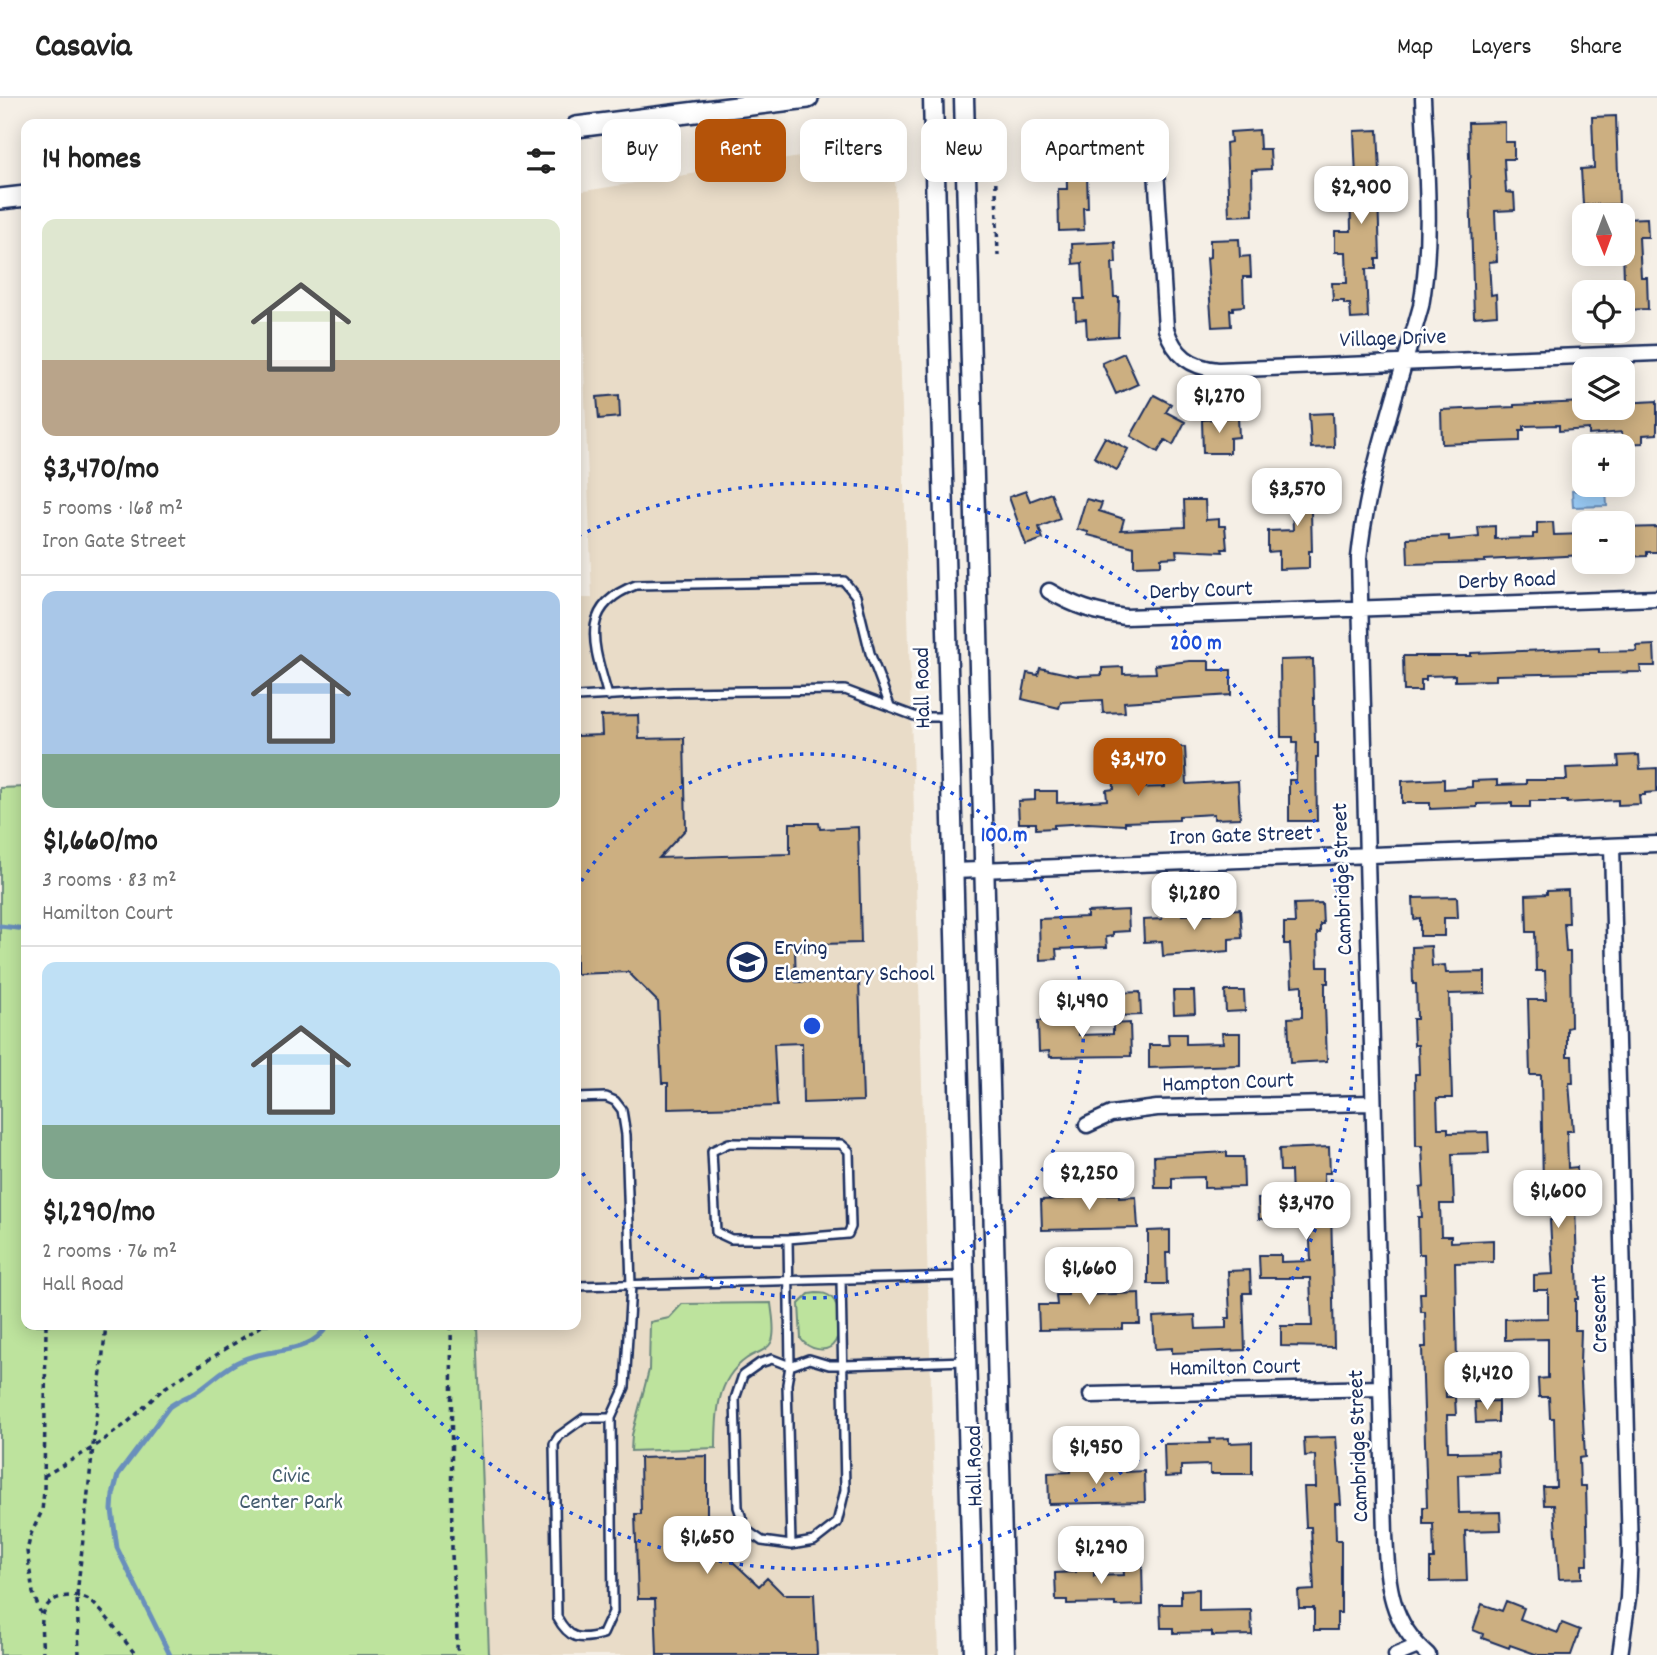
<!DOCTYPE html>
<meta charset="utf-8">
<style>
body{margin:0;font-family:Dekko,sans-serif;background:#f6f6f6;color:#222;height:100vh;display:flex;flex-direction:column;font-size:26px;white-space:nowrap}
*{box-sizing:border-box;margin:0}
p{font-size:23px;color:#767676}
.icon{flex:none;width:38px;height:38px;fill:none;stroke:currentColor;stroke-width:2;stroke-linecap:round;stroke-linejoin:round}
.map{position:relative;flex:1;overflow:hidden}
.side{position:absolute;left:21px;top:21px;width:560px;height:1211px;display:flex;flex-direction:column;background:#fff;border-radius:14px;box-shadow:0 4px 18px #0003}
.side>*{flex:none}
.hud{position:absolute;left:602px;top:21px;width:665px;height:63px;display:flex;gap:14px}
.needle{width:46px;rotate:179deg}
.tools{position:absolute;left:1572px;top:105px;display:grid;gap:14px}
.tools a{display:grid;place-items:center;width:63px;height:63px;border-radius:14px;background:#fff;box-shadow:0 4px 18px #0003;font-size:35px}
.price{position:absolute;translate:-50% -60px;padding:0 16px;border-radius:14px;background:#fff;color:#222;font-size:23px;line-height:46px;filter:drop-shadow(0 2px 4px #0008)}
.price::after{content:'';position:absolute;left:50%;top:42px;width:21px;height:16px;margin-left:-10px;background:inherit;clip-path:polygon(0 0,100% 0,50% 100%)}
.price.selected{background:#b45309;color:#fff}
ul{padding:0;list-style:none}
li{display:grid;align-content:center;gap:14px;height:371px;padding:0 21px}
li+li{border-top:2px solid #e0e0e0}
li span{display:grid;place-items:center;height:217px;border-radius:14px;color:#555}
li>.icon{margin-inline-start:auto}
span .icon{width:126px;height:126px;fill:#fffc;stroke-width:1}
li b{font-size:30px}
h2{display:flex;justify-content:space-between;align-items:center;height:84px;padding:0 21px;font-size:30px}
.chip{padding:0 24px;border-radius:14px;background:#fff;box-shadow:0 4px 18px #0003;font-size:24px;line-height:63px}
.chip.selected{background:#b45309;color:#fff}
header{display:flex;align-items:center;gap:42px;box-sizing:border-box;height:98px;padding:0 35px;background:#fff;border-bottom:2px solid #e0e0e0}
header strong{font-size:33px}
nav{display:flex;gap:38px;margin-inline-start:auto;font-size:24px}
.map>svg:first-child{display:block}
</style>
<header>
<strong>Casavia</strong>
<nav><a>Map</a><a>Layers</a><a>Share</a></nav>
</header>
<div class="map">
<svg width="1657" height="1557" viewBox="0 0 1657 1557">
<rect width="100%" height="100%" fill="#f5efe6"/>
<filter id="ink" filterUnits="userSpaceOnUse"><feTurbulence type="fractalNoise" baseFrequency=".0143" numOctaves="2"/><feDisplacementMap in="SourceGraphic" scale="14" xChannelSelector="R" yChannelSelector="G"/><feConvolveMatrix kernelMatrix="1 2 1 2 8 2 1 2 1" color-interpolation-filters="sRGB"/></filter>
<g filter="url(#ink)">
<path fill="#e9dcc8" d="M894 44 939 1557H489L477 1227H576V500H592L578 94Z"/>
<path fill="#bde39d" stroke="#6c897e" stroke-width="2" d="M26 689V1227H477L489 1557H0V690Z
M816 1195C822 1195 827 1195 832 1200 840 1207 841 1235 835 1244 827 1257 808 1251 801 1241L799 1206 809 1196Z
M771 1205C772 1216 776 1232 772 1243 768 1253 754 1255 746 1261 716 1282 716 1318 716 1350L631 1353 632 1337 649 1272 650 1224 669 1220 682 1206Z"/>
<path fill="#9dcffa" stroke="#698fbc" stroke-width="2" d="M1606 391 1607 408 1573 409 1572 393Z"/>
<g fill="none" stroke-linecap="round" stroke-linejoin="round">
<path stroke="#698fbc" stroke-width="5" d="M0 828 26 831
M170 1557 117 1450 112 1412 113 1397 118 1377 169 1309C178 1302 188 1299 197 1293 212 1283 225 1269 242 1262 272 1249 309 1258 328 1227"/>
</g>
<path fill="#ccaf81" stroke="#1b2f5e" stroke-width="2" d="M1616 18 1619 106 1583 107 1581 71 1594 70 1592 19Z
M1505 24V44H1514V61H1504L1506 94 1514 95 1515 112 1495 113 1497 163 1489 164 1491 197 1496 196 1497 217 1474 219 1468 25Z
M1259 32 1260 51H1270L1271 71 1252 72 1253 117 1229 118 1226 45 1231 44 1230 34Z
M1378 32 1381 97H1378L1380 161H1376V171H1366L1368 220 1351 221 1350 206H1344V203H1333L1332 185H1347L1346 154H1335V133H1351L1350 80H1356L1354 33Z
M1090 43 1091 76H1087L1088 110H1083L1084 132 1059 133 1058 91H1067L1066 44Z
M1647 120 1648 139H1639L1641 179H1647L1648 211 1625 212 1622 121Z
M1239 141 1240 159 1250 158 1251 179H1243L1244 208 1233 209V212H1230L1231 228 1212 229 1207 160 1210 159V142Z
M1115 144 1116 165H1112L1114 199H1119L1118 238 1087 240 1086 221 1076 222 1075 201H1084L1082 165 1073 166 1072 146Z
M1124 255 1138 286 1116 296 1102 265Z
M619 297 620 319 599 321 597 299Z
M1154 297 1171 306 1166 314 1185 324 1173 347 1165 342 1158 354 1131 338Z
M1657 303V336L1643 337V345L1623 346 1622 334 1589 337V331L1559 333V327L1524 328V332H1520V343L1442 346 1441 312 1514 309V307L1584 304V310H1622V305Z
M1333 315 1334 349 1311 350 1309 316Z
M1238 319 1239 339 1230 340V355H1203L1202 322Z
M1105 339 1128 351 1117 372 1094 359Z
M1315 379 1316 413H1311L1312 453H1309V470L1279 471V453L1268 454V433L1293 432 1291 381Z
M1026 393 1030 403 1051 395 1060 421 1039 429 1043 441 1026 447 1009 399Z
M1086 401 1102 405 1099 413 1124 421 1121 432 1185 429 1184 402H1205L1206 422 1219 421V428H1225L1227 451H1222L1223 454 1176 452 1177 459 1161 460V467L1134 468V449L1088 437V434L1077 431Z
M1553 424 1554 437 1584 436V457L1485 462V464L1408 466 1407 440 1449 438V442L1479 439 1478 429 1495 428V441L1533 440V436H1537V425Z
M1657 429V454H1647V458L1622 459V430Z
M1654 547 1655 568H1640L1641 574 1496 577V582L1455 583V577L1426 578V582H1421V593H1404L1403 558H1471V555L1599 550V554L1637 553 1636 548Z
M1313 561 1315 644H1318V659H1316L1317 723H1289V682H1296L1297 644H1293V639H1281L1280 562Z
M1190 563H1209V572H1231V597L1124 604 1125 614 1103 615 1102 602 1061 604 1059 610 1022 601 1027 575 1038 577 1040 570 1077 578 1102 577V570L1123 569V576L1156 575 1155 567Z
M638 617 639 641 684 640 686 731 659 760 790 756V725H819L820 731 858 729 861 845 821 846V852L795 853 796 884 859 883 863 1003 803 1005 802 945 774 946 777 1008 668 1011V985H662L658 904 628 874 576 876V638L602 637 601 618Z
M1185 649 1187 686 1238 683 1240 720 1214 721V716L1179 718V722L1125 724V727L1088 725 1054 727V730L1036 731V725H1019L1018 703 1035 702V693H1057V705L1107 702 1106 692 1114 691 1112 652 1132 651 1134 690 1165 689 1164 650Z
M1639 657 1640 671 1657 670V694L1645 695V697H1639L1640 706 1618 707V702L1567 705V703H1530V709H1512V705L1477 706V709L1430 711V705H1402V683L1444 681V691L1472 689V683L1497 682V687L1526 686V682H1567L1566 670 1619 668 1618 658Z
M1568 792 1569 825H1564L1566 854H1570L1571 929 1567 930V958H1572L1573 985H1569L1573 1033H1567L1568 1070 1577 1069 1578 1106H1575L1578 1201H1575V1232H1581L1580 1266 1585 1359 1579 1360 1580 1388H1586L1588 1467H1582V1480L1559 1481 1554 1407H1544L1543 1389H1556L1554 1320H1550L1549 1299H1539L1538 1281 1548 1280V1241L1505 1242V1221L1548 1220V1192H1534V1177L1553 1176 1550 1122H1555L1554 1088H1543L1541 977H1530L1528 902H1546L1545 873H1536L1535 834H1527L1526 797 1547 796V793Z
M1457 799 1458 820H1444V838H1420V820L1414 821 1413 800Z
M1322 805 1323 826H1320V835H1317L1318 869H1328V885H1325V906L1327 963 1290 965 1288 920 1302 919V887L1292 888 1290 846H1284V825H1295L1294 806Z
M1182 811V817L1212 816V813L1240 811 1242 840 1229 841V853L1163 858 1162 843 1144 844 1143 822 1162 821V812Z
M1128 812 1129 833 1113 834V838L1106 839 1107 849 1056 851 1057 861 1040 862 1039 821 1087 819V814Z
M1431 848 1432 868 1445 867 1446 875 1485 874V895L1449 896 1452 1000H1437L1438 1030H1448V1035L1488 1034 1489 1055 1452 1056 1454 1106H1440L1441 1138H1451V1144L1493 1142V1164L1455 1165 1457 1267 1445 1268 1446 1299H1455L1456 1317H1447L1448 1353H1458V1355L1498 1354 1499 1375 1458 1377 1459 1415 1500 1414 1501 1432 1465 1433 1467 1483 1430 1484V1461H1434L1433 1426H1423V1409H1427L1422 1249H1426L1425 1214H1421L1420 1195H1425L1424 1156H1419L1418 1119H1422L1420 1090 1424 1089 1422 1048H1416L1415 976H1419L1418 947H1414L1413 921H1417L1416 886H1413L1412 849Z
M1173 893H1194L1195 915 1174 916Z
M1225 893H1244L1245 913 1226 914Z
M1140 894 1141 917 1119 918V895Z
M1079 922V937L1113 936V926L1130 925 1131 958 1050 959 1049 953 1039 954 1038 923Z
M1222 935H1240V967L1149 970V947H1169L1168 936H1186V946L1223 945Z
M1329 1049 1330 1075H1324L1325 1108H1331L1334 1249 1281 1248V1228H1312L1310 1180H1260L1259 1157H1281V1164L1311 1163 1309 1126H1299V1120L1259 1121 1258 1101 1292 1100 1291 1073H1280L1279 1051Z
M1227 1054V1059H1243L1244 1089 1204 1090V1079L1172 1080V1090H1155L1154 1058Z
M1083 1095V1097L1119 1096V1100L1136 1099 1138 1130 1042 1132 1041 1102 1064 1101V1096Z
M1170 1132V1155H1166L1167 1186H1148V1133Z
M1067 1169H1089V1197L1139 1195 1140 1226H1123V1231L1039 1232 1038 1207H1057L1056 1197H1068Z
M1250 1172 1251 1195H1243L1245 1252 1172 1255V1250L1155 1251 1153 1219 1195 1217 1196 1231 1226 1230V1220H1230L1228 1173Z
M1498 1303V1324L1476 1325 1475 1304Z
M1336 1339 1341 1406H1335L1336 1442H1341V1515H1337V1532H1314V1510H1299L1298 1493 1314 1492 1311 1429H1306L1304 1389H1316L1315 1357 1305 1358 1304 1340Z
M1229 1340V1345L1252 1344V1376H1210V1367L1181 1368V1378L1165 1379 1164 1346 1210 1345 1209 1341Z
M707 1358V1448H716L759 1488 767 1480 783 1496H814L817 1557H657L655 1501H638L635 1416H641L640 1360Z
M1071 1369H1126V1374L1144 1373 1145 1404 1049 1406 1048 1375 1071 1374Z
M1094 1463V1478L1124 1477 1123 1466H1142L1143 1507 1115 1508V1505L1067 1506V1502H1056L1055 1475 1076 1474 1075 1464Z
M1199 1491V1513L1251 1512 1252 1537 1212 1538V1534L1173 1535V1530H1161L1160 1506H1181V1492Z
M1506 1503 1524 1510 1520 1521 1558 1535 1562 1525 1580 1532 1571 1557H1538L1510 1547 1509 1550 1482 1540 1483 1536 1473 1532 1482 1506 1502 1513Z"/>
<g fill="none" stroke-linecap="round" stroke-linejoin="round">
<defs>
<path id="service" d="M608 598C595 550 576 509 636 487L844 483 856 498 870 555 890 608
M576 599 673 594 845 592 917 619H949
M576 1000 606 999 615 1003 622 1012 626 1037 631 1187 625 1289 611 1320 613 1514 603 1536C579 1543 569 1541 557 1519L554 1346 559 1338 584 1320H611
M788 1141H731L716 1134 712 1053 729 1045 841 1046 849 1053 851 1129 848 1136 788 1141 790 1268 787 1286 791 1447
M841 1182 845 1392 837 1425 814 1443 791 1447 762 1443 746 1432 738 1409 735 1301 743 1277 760 1265 772 1261 790 1268 809 1261 829 1267H844L966 1263
M576 1188 964 1178"/>
<path id="minor" d="M1423 0C1426 69 1433 140 1421 208 1398 291 1368 373 1359 460L1385 1437C1388 1486 1389 1523 1428 1557
M1156 72 1166 231C1175 257 1190 269 1218 272L1657 255
M1049 493C1074 508 1096 515 1125 519L1657 500
M1612 748 1630 1455 1628 1500 1620 1557
M953 773 1657 746
M1087 1027 1111 1016 1157 1010 1373 1005
M1091 1297 1381 1290
M1396 1557 1418 1548"/>
<path id="tertiary" d="M933 0 974 1557
M964 0 1005 1557"/>
<path id="secondary" d="M576 29 808 0
M0 101 26 98"/>
</defs>
<use href="#service" stroke="#1b2f5e" stroke-width="12"/>
<use href="#minor" stroke="#1b2f5e" stroke-width="19"/>
<use href="#tertiary" stroke="#1b2f5e" stroke-width="23"/>
<use href="#secondary" stroke="#1b2f5e" stroke-width="24"/>
<path stroke="#1b2f5e" stroke-width="3.5" stroke-dasharray="5 5" stroke-linecap="butt" d="M994 24 998 158
M451 1227C452 1301 451 1375 452 1449 452 1485 458 1521 457 1557
M44 1378 94 1349 127 1325 163 1291 263 1227
M41 1516 33 1495 27 1453 31 1436 42 1413 44 1393 46 1227
M43 1557C42 1532 34 1500 69 1498 78 1497 88 1500 94 1506 110 1521 122 1540 136 1557
M79 1557 77 1497 106 1227"/>
<use href="#service" stroke="#fff" stroke-width="7"/>
<use href="#minor" stroke="#fff" stroke-width="14"/>
<use href="#tertiary" stroke="#fff" stroke-width="18"/>
<use href="#secondary" stroke="#fff" stroke-width="19"/>
</g>
</g>
<g fill="none" stroke="#1d4ed8" stroke-width="3.5" stroke-dasharray="3.5 7">
<path d="M576 792A272 272 0 1 1 576 1064"/>
<path d="M578 438A543 543 0 1 1 359 1228"/>
</g>
<defs>
<symbol id="school-ring" viewBox="-11 -11 22 22"><circle r="9.5" fill="#fff" stroke="#1b2f5e" stroke-width="1.5"/><path d="M0-5L7-2L0 1L-7-2ZM-4 1L0 2.5L4 1V4Q0 6-4 4Z" fill="#1b2f5e"/></symbol>
</defs>
<g fill-rule="evenodd">
<use href="#school-ring" x="725" y="842" width="44" height="44"/>
</g>
<g text-anchor="middle" dominant-baseline="central" stroke-width="5" stroke-linejoin="round" paint-order="stroke">
<g font-size="23" fill="#1b2f5e" stroke="#fff">
<text transform="translate(1393 242) rotate(-2)">Village Drive</text>
<text transform="translate(1507 484) rotate(-2)">Derby Road</text>
<text transform="translate(1201 494) rotate(-2)">Derby Court</text>
<text transform="translate(924 590) rotate(-91)">Hall Road</text>
<text transform="translate(1241 739) rotate(-2)">Iron Gate Street</text>
<text transform="translate(1344 781) rotate(-92)">Cambridge Street</text>
<text transform="translate(1228 986) rotate(-2)">Hampton Court</text>
<text transform="translate(1601 1216) rotate(-91)">Crescent</text>
<text transform="translate(1235 1271) rotate(-1)">Hamilton Court</text>
<text transform="translate(1360 1348) rotate(-92)">Cambridge Street</text>
<text transform="translate(976 1368) rotate(-91)">Hall Road</text>
</g>
<g font-size="23" fill="#1b2f5e" stroke="#fff" text-anchor="start">
<text x="774" y="851">Erving<tspan x="774" dy="26">Elementary School</tspan></text>
</g>
<g font-size="23" fill="#445c6e" stroke="#fff">
<text x="291" y="1379">Civic<tspan x="291" dy="26">Center Park</tspan></text>
</g>
</g>
<circle cx="812" cy="928" r="10" fill="#1d4ed8" stroke="#fff" stroke-width="3.5"/>
<g font-size="21" text-anchor="middle" font-weight="bold" fill="#1d4ed8" stroke="#fff" stroke-width="5" stroke-linejoin="round" paint-order="stroke">
<text x="1196" y="551">200 m</text>
<text x="1004" y="743">100 m</text>
</g>
</svg>
<div class="tools">
<a><svg class="needle" viewBox="-14 -14 28 28"><path d="M0-13l5 13h-10z" fill="#e53935"/><path d="M0 13l5-13h-10z" fill="#767676"/></svg></a>
<a><svg class="icon" aria-label="locate" viewBox="0 0 24 24"><circle cx="12" cy="12" r="6"/><path d="M12 2v4M12 18v4M2 12h4M18 12h4"/></svg></a>
<a><svg class="icon" aria-label="layers" viewBox="0 0 24 24"><path d="M12 4l9 5-9 5-9-5zM3 14l9 5 9-5"/></svg></a>
<a>+</a>
<a>−</a>
</div>
<b class="price" style="left:1361px;top:128px">$2,900</b>
<b class="price" style="left:1219px;top:337px">$1,270</b>
<b class="price" style="left:1297px;top:430px">$3,570</b>
<b class="price selected" style="left:1138px;top:700px">$3,470</b>
<b class="price" style="left:1194px;top:834px">$1,280</b>
<b class="price" style="left:1082px;top:942px">$1,490</b>
<b class="price" style="left:1089px;top:1114px">$2,250</b>
<b class="price" style="left:1558px;top:1132px">$1,600</b>
<b class="price" style="left:1306px;top:1144px">$3,470</b>
<b class="price" style="left:1089px;top:1209px">$1,660</b>
<b class="price" style="left:1487px;top:1314px">$1,420</b>
<b class="price" style="left:1096px;top:1388px">$1,950</b>
<b class="price" style="left:707px;top:1478px">$1,650</b>
<b class="price" style="left:1101px;top:1488px">$1,290</b>
<div class="hud">
<a class="chip">Buy</a>
<a class="chip selected">Rent</a>
<a class="chip">Filters</a>
<a class="chip">New</a>
<a class="chip">Apartment</a>
</div>
<section class="side">
<h2>14 homes<svg class="icon" aria-label="filters" viewBox="0 0 24 24"><path d="M4 7h16M4 17h16"/><circle cx="9" cy="7" r="2"/><circle cx="15" cy="17" r="2"/></svg></h2>
<ul>
<li><span style="background:linear-gradient(#dfe7d0 65%,#b9a48a 0)"><svg class="icon" aria-label="home" viewBox="0 0 24 24"><path d="M3 11l9-7 9 7M6 9v11h12V9"/></svg></span><div><b>$3,470/mo</b><p>5 rooms · 168 m²</p><p>Iron Gate Street</p></div></li>
<li><span style="background:linear-gradient(#a9c7e8 75%,#7fa58c 0)"><svg class="icon" aria-label="home" viewBox="0 0 24 24"><path d="M3 11l9-7 9 7M6 9v11h12V9"/></svg></span><div><b>$1,660/mo</b><p>3 rooms · 83 m²</p><p>Hamilton Court</p></div></li>
<li><span style="background:linear-gradient(#bfe0f5 75%,#7fa58c 0)"><svg class="icon" aria-label="home" viewBox="0 0 24 24"><path d="M3 11l9-7 9 7M6 9v11h12V9"/></svg></span><div><b>$1,290/mo</b><p>2 rooms · 76 m²</p><p>Hall Road</p></div></li>
</ul>
</section>
</div>
